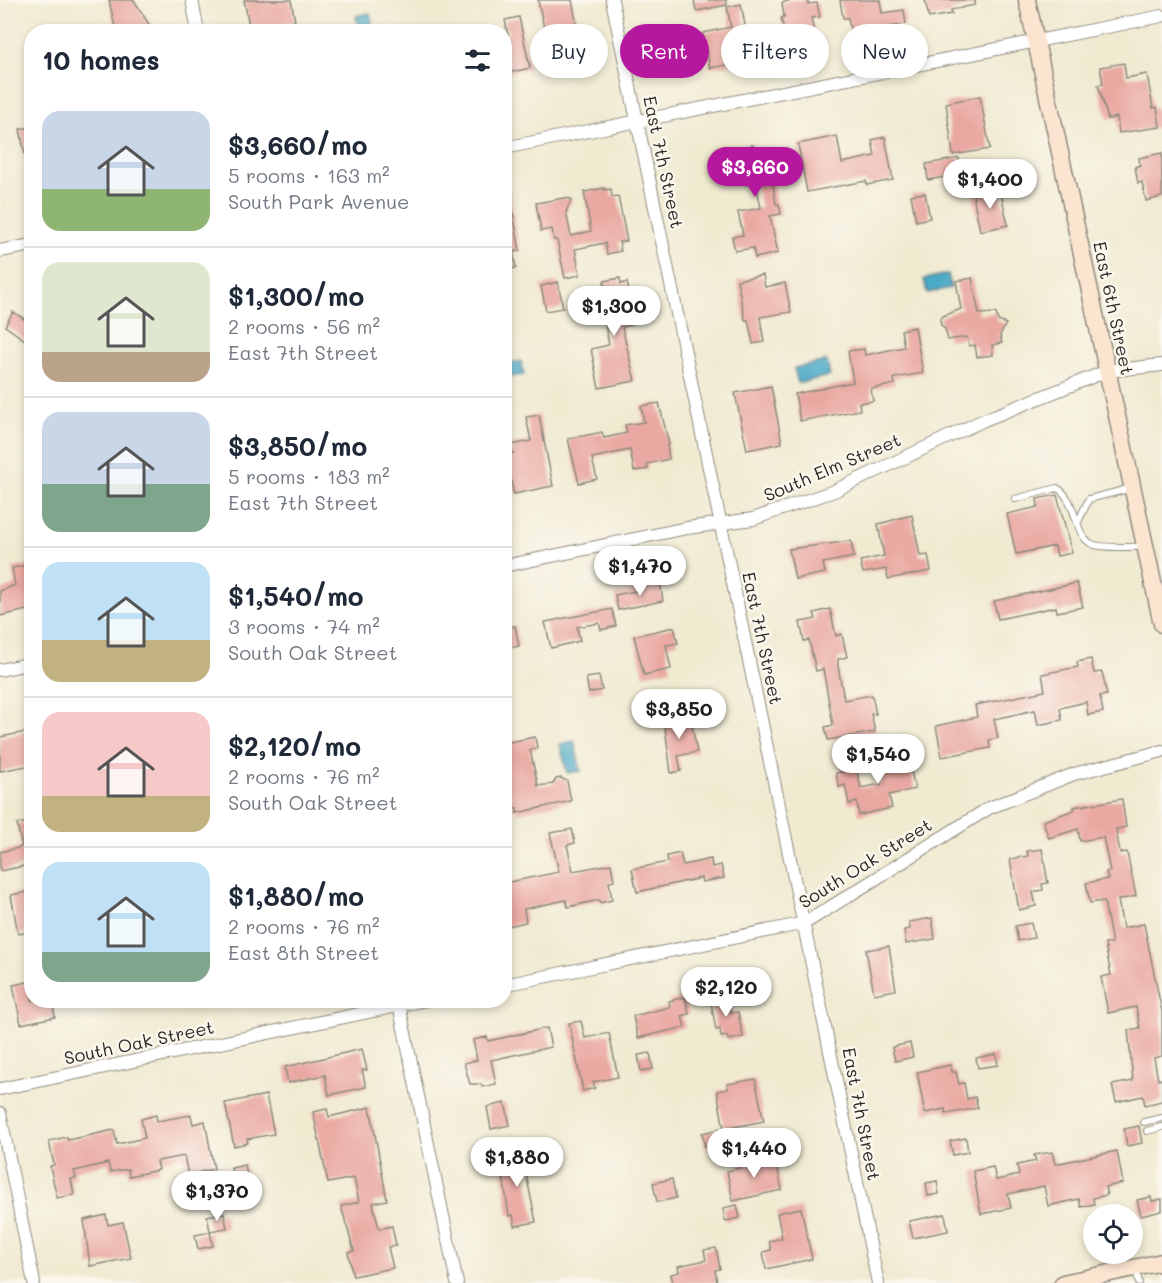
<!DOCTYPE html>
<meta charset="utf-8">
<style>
body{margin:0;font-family:Mali,sans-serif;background:#f6f6f7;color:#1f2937;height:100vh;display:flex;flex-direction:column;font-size:22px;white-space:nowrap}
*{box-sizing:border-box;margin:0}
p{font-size:20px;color:#747a83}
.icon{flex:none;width:33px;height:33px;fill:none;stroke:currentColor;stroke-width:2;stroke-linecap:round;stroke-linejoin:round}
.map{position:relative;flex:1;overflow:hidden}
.panel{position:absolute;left:24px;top:24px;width:488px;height:984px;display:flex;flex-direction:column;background:#fff;border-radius:24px;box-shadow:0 3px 9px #0003}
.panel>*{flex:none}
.guide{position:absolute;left:530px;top:24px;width:542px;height:54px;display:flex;gap:12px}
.tools{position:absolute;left:1083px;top:1204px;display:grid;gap:12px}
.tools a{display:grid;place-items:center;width:60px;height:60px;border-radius:50%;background:#fff;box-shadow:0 3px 9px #0003;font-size:30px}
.price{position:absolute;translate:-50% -51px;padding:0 14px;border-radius:21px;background:#fff;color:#222;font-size:20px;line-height:39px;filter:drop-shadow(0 2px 3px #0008)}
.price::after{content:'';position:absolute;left:50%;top:36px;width:18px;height:14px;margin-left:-9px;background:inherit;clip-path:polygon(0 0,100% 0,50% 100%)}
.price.active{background:#b5179e;color:#fff}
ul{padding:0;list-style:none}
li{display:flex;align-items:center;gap:18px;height:150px;padding:0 18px}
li+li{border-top:2px solid #e0e1e3}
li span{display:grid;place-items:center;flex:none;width:168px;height:120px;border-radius:18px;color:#555}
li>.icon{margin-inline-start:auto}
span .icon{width:72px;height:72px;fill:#fffc;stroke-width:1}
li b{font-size:26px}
h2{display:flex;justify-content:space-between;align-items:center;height:72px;padding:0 18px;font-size:26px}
.tag{padding:0 21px;border-radius:27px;background:#fff;box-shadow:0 3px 9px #0003;font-size:21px;line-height:54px}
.tag.active{background:#b5179e;color:#fff}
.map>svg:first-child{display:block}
</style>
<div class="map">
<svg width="1162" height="1283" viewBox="0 0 1162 1283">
<rect width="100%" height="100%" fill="#fbf7ec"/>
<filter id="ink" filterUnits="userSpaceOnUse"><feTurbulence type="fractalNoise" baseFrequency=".0167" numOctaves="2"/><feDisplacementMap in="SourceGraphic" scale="12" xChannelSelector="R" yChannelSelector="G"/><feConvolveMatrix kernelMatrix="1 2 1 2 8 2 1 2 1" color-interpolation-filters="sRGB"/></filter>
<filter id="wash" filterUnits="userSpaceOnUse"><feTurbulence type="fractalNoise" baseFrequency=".008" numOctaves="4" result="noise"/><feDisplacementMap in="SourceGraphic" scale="24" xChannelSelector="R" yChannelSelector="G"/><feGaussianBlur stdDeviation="1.35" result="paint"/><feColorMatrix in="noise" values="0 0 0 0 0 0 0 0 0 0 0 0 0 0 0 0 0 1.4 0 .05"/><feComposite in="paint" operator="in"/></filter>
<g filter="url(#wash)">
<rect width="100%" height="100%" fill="#f0ead1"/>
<path fill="#48a9c7" stroke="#3a6a79" stroke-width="1.5" d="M370 13 374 31H360L356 16Z
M948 274 951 288 927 293 924 279Z
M521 361 524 375 504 378V364Z
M827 361 830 376 798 383 794 368Z
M574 741 581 771 567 773 560 744Z"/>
<g id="blocks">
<path fill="#e9a8a1" d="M109 0H134L150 26 141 32H116Z
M244 0H291L295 21 250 30Z
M538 0H572L580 41 548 47Z
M694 0H726L727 5 696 11Z
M791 0H808V4L817 3 820 17 811 18 818 49 790 55 781 18 784 17 782 3Z
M840 0H880L882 13 904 10 906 24 851 34 848 18H843Z
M925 0H975V5L951 10 952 14 929 18Z
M741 4 745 25 737 27 742 53 736 54 738 63 710 68 703 33 731 27 727 7Z
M519 17 530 68 504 74V36L508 35 505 20Z
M1124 63 1126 78 1147 74 1153 108 1157 107 1160 127 1119 133 1117 117 1108 119 1098 85 1103 84 1100 67Z
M980 96 990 149 953 155 946 103Z
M32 127V160L26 161 20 129Z
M837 136 842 163 875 156 872 140 885 137 893 180 867 185 866 181 807 192 798 144Z
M753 145 755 154 776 150 779 170 771 171 776 204H779L781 214 770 216 778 253 755 258 753 248 735 251 732 237 743 235 738 212 761 208 756 183 745 184 742 168 721 172 717 152Z
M1162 153V197L1146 201 1142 182 1138 183 1135 167 1140 165 1139 158Z
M959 158 962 174 928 180 926 164Z
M604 188V190L611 189 612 197 618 196 627 241 619 242 621 251 607 254 605 243 575 249 580 275 565 278 557 240H554L552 229 541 231 536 203 564 198 572 199 566 212 571 236 591 231 584 192Z
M1000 189 1008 225 980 231 973 195Z
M504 190H509L520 251 513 252 516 268 504 270Z
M925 193 930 218 916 221 911 195Z
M763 275 765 287 785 283 791 312 760 317 764 342 753 344 748 320H745L737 280Z
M620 278 621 284 627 282 633 310 629 311 632 325 622 327 635 381 599 388 591 349 609 345 604 319 598 320 594 304 608 301 604 281Z
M972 278 979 314 996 313 998 321 1006 324 1000 335 1002 343 992 345 993 355 977 357 975 345 969 346 967 337 948 340 945 329 941 325 940 319 943 316 961 309 956 281Z
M558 282 563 308 546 311 541 286Z
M13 312 32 324V345L5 326Z
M915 327 923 373 894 378 895 384 871 389 873 401 859 403 860 410 800 421 795 394 853 382 848 351 864 349 865 355 904 347 901 330Z
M771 386 782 443 747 450 735 393Z
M659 403 669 444 667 445 669 459 647 464 648 469 634 471 630 450 592 458 597 479 579 483 568 439 602 432 604 438 627 433 625 425 644 422 641 406Z
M539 415 553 486 514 494 505 455 513 453 511 445 531 441 526 417Z
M1057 495 1072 553 1057 556 1055 546 1016 554 1007 514 1038 507 1037 499Z
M912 515 920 556 928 555 931 571 888 579 886 569 863 573 860 561 884 556 878 524Z
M851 541 854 557 823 563 825 573 795 579 789 549Z
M32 564V609L0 616V591L15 585 12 568Z
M660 582 663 601 618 610 615 595 636 591 635 587Z
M1077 583 1083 607 1057 612 1056 607 998 619 994 601Z
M612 609 616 626 601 630 599 623 577 627 580 641 551 648 545 622Z
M830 609 836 636 842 634 847 657 838 659V666L844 700 872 695 876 714H871L875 732 828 740 825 727 833 725 823 669 816 671 809 640 804 641 800 622 816 619 814 613Z
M515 626 519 646 504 649V628Z
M674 627 678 643 666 645 671 669 644 675 634 636Z
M1091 659 1094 673 1102 672 1107 695 1100 696 1103 712 1088 715 1086 702 1060 708 1062 720 1038 725 1035 710 994 719 998 738 989 740 990 748 942 757 936 726 977 717 975 705 1045 691 1042 674 1078 667 1077 662Z
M599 676 602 690 589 693 586 678Z
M690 714 697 752 678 756 681 771 671 773 664 720Z
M32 731V765L0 771V737Z
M535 737 537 748 530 750 538 786 553 784 556 779 561 778 567 781 571 801 517 813V808L504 811V743Z
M907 753 915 789 889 795 892 808 859 815 857 802 849 804 845 785 839 787 836 773 842 772 841 767 855 764 861 788 881 784 879 772 890 769 888 757Z
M1122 799 1126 827 1116 829 1120 853 1127 852 1136 896 1118 900 1123 928 1144 924 1162 1012V1056L1154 1058 1158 1080 1162 1079V1101L1145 1105 1143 1096 1116 1102 1112 1085 1133 1081 1128 1030 1140 1028 1136 1007 1108 1013 1101 977 1111 975 1105 944 1112 943 1104 901 1090 903 1086 883 1108 879 1106 872 1110 871 1103 837 1080 841 1078 829 1049 838 1043 821 1074 810V807Z
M32 821V868L27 869 25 860 24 866 0 871V852L22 847 17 824Z
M572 829 575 843 567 845 573 871 611 864 614 881 609 882 612 900 600 903 599 900 568 907 566 900 524 909 526 922 504 927V883L559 872 550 833Z
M1042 849 1048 883 1042 884 1043 890 1033 892 1036 906 1019 910 1010 859 1028 856 1027 851Z
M680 853 683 865 711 859 712 867 721 865 724 878 702 882 701 878 637 892 632 869 668 862 667 856Z
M32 891V932L18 934 11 895Z
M932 918 935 939 906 944 904 930 910 929 909 922Z
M1031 923 1034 938 1018 941 1015 926Z
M889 946 896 990 874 994 866 950Z
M32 981V1000H52L55 1017 21 1024 13 985Z
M727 994 731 1013 738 1012 743 1037 728 1040 727 1036 721 1037 720 1029 716 1030 710 997Z
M685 997 689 1014 682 1016 685 1027 638 1038 633 1016 670 1007 669 1001Z
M581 1021 585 1038 609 1033 618 1077 593 1082 595 1088 583 1091 569 1023Z
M547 1028 551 1047 491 1060 496 1084 482 1087 481 1084H470L464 1063 477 1060 473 1040 487 1037 488 1041Z
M910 1043 913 1057 895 1061 892 1047Z
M362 1049 367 1070H362L366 1087 329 1095 325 1075 288 1083 285 1067Z
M650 1053 653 1069 641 1071 638 1055Z
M996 1054 998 1065 978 1068 976 1058Z
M951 1065 952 1072H956L959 1084 964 1083 967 1099 975 1097 978 1108 946 1114 945 1109 925 1113 917 1072Z
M755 1079 764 1121 724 1129 717 1091 728 1089 727 1084Z
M266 1095 274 1134 247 1139 248 1143 234 1146 225 1103Z
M505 1103 510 1125 491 1129 487 1107Z
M370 1107 387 1200 373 1203 379 1229 392 1226 396 1245 388 1247 393 1268 353 1276 348 1252 354 1251 341 1206 359 1202 354 1178 328 1183 313 1112 327 1109 329 1117Z
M156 1115 157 1121 191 1115 193 1124 205 1121 214 1169 188 1175 184 1156 157 1161 159 1170 129 1176 128 1169 110 1172 108 1163 74 1171 76 1178 71 1179 74 1195 57 1198 50 1166 54 1165 49 1141 67 1137 68 1140 114 1130 117 1144 145 1138 141 1119Z
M1139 1126 1142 1143 1127 1146 1124 1129Z
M720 1129 723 1143 705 1147 702 1133Z
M966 1138 968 1152 953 1155 950 1141Z
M521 1150 536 1222 515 1226 513 1215 509 1216 500 1154Z
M1117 1151 1123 1183 1105 1187 1107 1195 1093 1198 1094 1204 1081 1207 1079 1199 1048 1206 1044 1186 1008 1194 1011 1208 981 1214 973 1171 993 1167 996 1180 1019 1175 1017 1165 1036 1161 1034 1155 1052 1152 1055 1164Z
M749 1156 750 1161 769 1157 771 1167 777 1166 782 1190 733 1201 727 1171 740 1168 738 1159Z
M245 1165 248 1180 235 1183 231 1168Z
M672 1179 676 1198 657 1202 653 1183Z
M937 1181 939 1194 928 1196 926 1183Z
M1151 1197 1152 1201 1162 1199V1211L1141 1216 1137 1200Z
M737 1205 740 1218 725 1221 723 1208Z
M801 1208 812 1259 766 1269 763 1252 771 1250 769 1241 782 1238 777 1213Z
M224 1213 227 1228 210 1231 207 1216Z
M945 1214 948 1231 913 1238 909 1221Z
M106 1215 108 1225 123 1222 131 1258 90 1266 84 1220Z
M210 1232 213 1246 198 1249 195 1235Z
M716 1248 720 1269 715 1270 717 1283H673L671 1274 679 1272 678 1266 706 1260 704 1250Z"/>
</g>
</g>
<g filter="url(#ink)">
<use href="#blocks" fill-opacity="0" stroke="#8e8a7e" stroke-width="1.5"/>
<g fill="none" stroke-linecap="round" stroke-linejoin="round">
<defs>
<path id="lane" d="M1015 499 1057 488C1078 500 1073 535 1092 544 1102 549 1132 546 1145 547
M1078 522 1089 499 1132 488
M1144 1122 1162 1118
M1147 1131 1162 1127
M1136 1268 1139 1283"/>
<path id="street" d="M192 0 198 32
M612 0 878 1283
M504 148 1162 16
M0 251 32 245
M504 566 687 528 753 519 834 491 984 420 1107 371 1162 365
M0 670 32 663
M504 985 805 923 989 808 1074 774 1162 751
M398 1000 457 1283
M0 1089 426 1000
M0 1113 34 1283"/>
<path id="secondary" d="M1027 0 1162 624
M1063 1283 1162 1262"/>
</defs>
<use href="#lane" stroke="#8e8a7e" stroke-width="8"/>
<use href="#street" stroke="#8e8a7e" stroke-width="14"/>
<use href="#secondary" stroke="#8e8a7e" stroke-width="19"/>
<use href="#lane" stroke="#fff" stroke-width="6"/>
<use href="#street" stroke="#fff" stroke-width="12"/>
<use href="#secondary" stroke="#fce5d0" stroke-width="16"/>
</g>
</g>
<g text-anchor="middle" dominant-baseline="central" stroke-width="5" stroke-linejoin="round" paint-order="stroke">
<g font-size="18" fill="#2b2b2b" stroke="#fbf7ec">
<text transform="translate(664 162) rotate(78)">East 7th Street</text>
<text transform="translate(1114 308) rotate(78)">East 6th Street</text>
<text transform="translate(832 467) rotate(-23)">South Elm Street</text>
<text transform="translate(763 638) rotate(78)">East 7th Street</text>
<text transform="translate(865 863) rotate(-32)">South Oak Street</text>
<text transform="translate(139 1042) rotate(-12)">South Oak Street</text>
<text transform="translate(862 1114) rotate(79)">East 7th Street</text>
</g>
</g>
</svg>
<div class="tools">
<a><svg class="icon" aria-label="locate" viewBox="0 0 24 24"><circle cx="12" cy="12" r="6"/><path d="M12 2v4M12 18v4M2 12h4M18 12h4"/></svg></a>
</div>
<b class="price active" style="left:755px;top:198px">$3,660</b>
<b class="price" style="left:990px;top:210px">$1,400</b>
<b class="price" style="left:614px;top:337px">$1,300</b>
<b class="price" style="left:640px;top:597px">$1,470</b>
<b class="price" style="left:679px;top:740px">$3,850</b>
<b class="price" style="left:878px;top:785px">$1,540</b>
<b class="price" style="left:726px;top:1018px">$2,120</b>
<b class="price" style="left:754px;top:1179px">$1,440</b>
<b class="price" style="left:517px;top:1188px">$1,880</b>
<b class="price" style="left:217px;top:1222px">$1,370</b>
<div class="guide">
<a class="tag">Buy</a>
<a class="tag active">Rent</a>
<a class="tag">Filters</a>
<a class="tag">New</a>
</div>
<section class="panel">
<h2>10 homes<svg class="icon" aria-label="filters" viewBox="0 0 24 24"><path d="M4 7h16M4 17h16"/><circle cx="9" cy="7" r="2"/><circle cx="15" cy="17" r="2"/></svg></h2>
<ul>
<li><span style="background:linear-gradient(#c9d6e8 65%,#8fb573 0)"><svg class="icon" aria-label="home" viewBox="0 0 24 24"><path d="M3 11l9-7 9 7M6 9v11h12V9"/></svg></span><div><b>$3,660/mo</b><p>5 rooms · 163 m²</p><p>South Park Avenue</p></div></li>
<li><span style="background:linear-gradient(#dfe7d0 75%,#b9a48a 0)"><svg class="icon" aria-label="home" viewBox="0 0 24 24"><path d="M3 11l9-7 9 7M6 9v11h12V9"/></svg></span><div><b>$1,300/mo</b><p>2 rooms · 56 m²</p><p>East 7th Street</p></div></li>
<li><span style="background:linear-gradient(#c9d6e8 60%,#7fa58c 0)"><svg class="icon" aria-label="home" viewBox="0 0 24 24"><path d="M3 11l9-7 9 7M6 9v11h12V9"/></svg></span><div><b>$3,850/mo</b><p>5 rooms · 183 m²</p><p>East 7th Street</p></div></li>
<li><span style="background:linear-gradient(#bfe0f5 65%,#c2b280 0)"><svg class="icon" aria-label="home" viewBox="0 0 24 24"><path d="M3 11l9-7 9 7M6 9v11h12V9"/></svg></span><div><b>$1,540/mo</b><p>3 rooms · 74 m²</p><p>South Oak Street</p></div></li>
<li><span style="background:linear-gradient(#f6c9c9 70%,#c2b280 0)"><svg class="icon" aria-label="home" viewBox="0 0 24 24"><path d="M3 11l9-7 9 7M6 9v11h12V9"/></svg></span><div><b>$2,120/mo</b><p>2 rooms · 76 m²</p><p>South Oak Street</p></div></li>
<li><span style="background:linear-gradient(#bfe0f5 75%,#7fa58c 0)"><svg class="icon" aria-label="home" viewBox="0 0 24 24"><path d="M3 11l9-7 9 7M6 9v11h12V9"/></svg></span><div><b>$1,880/mo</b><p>2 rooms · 76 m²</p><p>East 8th Street</p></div></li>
</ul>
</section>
</div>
